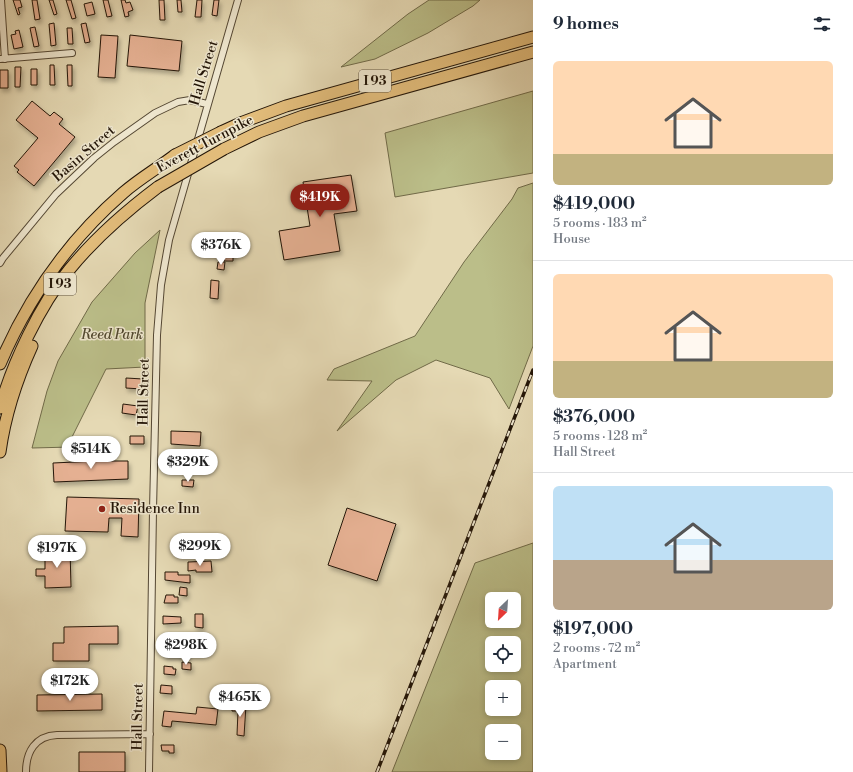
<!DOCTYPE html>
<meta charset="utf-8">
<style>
body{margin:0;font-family:"Libre Bodoni",serif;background:#f2f2f3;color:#1f2937;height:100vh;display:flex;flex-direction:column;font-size:15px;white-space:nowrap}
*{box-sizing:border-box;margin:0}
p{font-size:13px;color:#747a83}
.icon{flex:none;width:22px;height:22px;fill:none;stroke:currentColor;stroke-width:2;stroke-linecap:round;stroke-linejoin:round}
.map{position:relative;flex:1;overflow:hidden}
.side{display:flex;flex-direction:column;background:#fff;width:320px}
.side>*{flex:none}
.needle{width:26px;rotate:205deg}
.controls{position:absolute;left:485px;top:592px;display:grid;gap:8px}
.controls a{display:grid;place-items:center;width:36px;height:36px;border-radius:6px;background:#fff;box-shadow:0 2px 6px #0003;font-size:20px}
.price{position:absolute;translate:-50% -34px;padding:0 9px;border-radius:14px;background:#fff;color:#222;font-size:13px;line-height:26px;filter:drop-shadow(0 1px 2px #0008)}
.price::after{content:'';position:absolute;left:50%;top:24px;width:12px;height:9px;margin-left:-6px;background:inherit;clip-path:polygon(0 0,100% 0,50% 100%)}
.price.active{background:#8f2418;color:#fff}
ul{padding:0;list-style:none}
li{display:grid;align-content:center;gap:8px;height:212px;padding:0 20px}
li+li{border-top:1px solid #e0e1e3}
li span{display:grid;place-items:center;height:124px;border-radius:6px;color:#555}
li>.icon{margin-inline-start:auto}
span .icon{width:72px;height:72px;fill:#fffc;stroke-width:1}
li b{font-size:17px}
h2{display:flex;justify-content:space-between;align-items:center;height:48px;padding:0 20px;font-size:17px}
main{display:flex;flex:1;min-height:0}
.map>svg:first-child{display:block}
</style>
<main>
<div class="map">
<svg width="533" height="772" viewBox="0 0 533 772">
<defs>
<filter id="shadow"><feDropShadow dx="2" dy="3.5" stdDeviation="2" flood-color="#0004"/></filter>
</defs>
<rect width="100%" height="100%" fill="#e5d9b4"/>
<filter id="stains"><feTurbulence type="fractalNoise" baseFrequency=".005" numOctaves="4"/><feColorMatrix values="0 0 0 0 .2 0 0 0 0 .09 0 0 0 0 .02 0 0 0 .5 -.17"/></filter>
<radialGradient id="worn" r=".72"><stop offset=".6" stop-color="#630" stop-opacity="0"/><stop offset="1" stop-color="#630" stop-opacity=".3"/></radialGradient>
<path fill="#bbbe89" stroke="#706a48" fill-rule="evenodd" d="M429 0H480L473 6 428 33 375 59 341 67 408 14Z
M533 91V173L395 197 385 133Z
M533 183V346L509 409 490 378 436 360 396 380 337 431 372 381 327 380 334 369 415 336 464 262 512 199 518 188Z
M160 230 145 303V367L106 369 72 437V447L32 448 47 391 58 361 92 302 135 253Z
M533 543V772H392L475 563ZM492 599H514V621H492ZM492 643H514V665H492ZM492 687H514V709H492ZM492 731H514V753H492Z"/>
<path fill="#e5b092" stroke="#241608" filter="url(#shadow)" d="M13 0H20L22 7 18 8 20 14 18 15Z
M32 0H37L40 19 35 20Z
M49 0H53L57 14 54 15Z
M66 0H71L76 18 72 19Z
M103 0H108L112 16 107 17Z
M121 0H125L126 3 130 2 133 10 128 12 129 16 125 17Z
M159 0H164L165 20H160Z
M177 0H181L182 12H178Z
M197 0H202L201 17H195Z
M214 0H219L217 16 212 15Z
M92 2 95 14 87 16 84 4Z
M54 23 56 45 51 46 49 24Z
M86 23 90 42 85 43 81 24Z
M35 27 39 46 34 47 30 28Z
M67 28H72L73 44H68Z
M19 30 23 47 14 49 11 35 16 34 15 31Z
M101 35 118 36 115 78 98 77Z
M130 35 182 41 179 71 127 66Z
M50 65H54L55 85H50Z
M67 65H72V86H68Z
M15 67H21L20 87H15Z
M31 69H37V85H31Z
M0 70H8V88H0Z
M32 101 50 116 54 112 63 119 59 124 75 137 34 186 17 172 19 170 14 166 38 138 16 120Z
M351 175 357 211 334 214 340 251 284 260 279 231 310 226 303 182Z
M224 250H233V261H224Z
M218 262H225L224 270 217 269Z
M211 280 219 281 218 299 210 298Z
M126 378 143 379 142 389 126 388Z
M123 404 138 406 136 415 122 413Z
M171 431 201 432 200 446 171 444Z
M130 436H144V444H130Z
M106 451V461H128V479L54 482 53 463 96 461V452Z
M182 480H194L193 487 182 486Z
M67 497 139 499 138 537 121 536 122 518H109L108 532 65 531Z
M347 508 396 524 377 581 328 565Z
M45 549H70L71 587 45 588V576H36V569H45Z
M211 561 212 572H196V570L188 571V562Z
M165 572H178V575H190V583L165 580Z
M180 587 187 588V596L179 595Z
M166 595H174V597H178V603H164Z
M195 614H203V628L195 627Z
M163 616 181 617V623L163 624Z
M118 626V644H89V661H53V643H64V627Z
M164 647 179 649V647H187V656H164Z
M182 662 191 663V670L182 669Z
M164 666 173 667V669H176L175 675 164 674Z
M161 685 172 686V694L160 693Z
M102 694V710L37 711V695Z
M232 704 246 705 244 736 237 735 238 711H232Z
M197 707 218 709 216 725 172 721 171 727 162 726 164 711 196 714Z
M161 745H174V753H169V751H162Z
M79 752H125V772H79Z"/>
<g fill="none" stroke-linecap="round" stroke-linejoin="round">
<defs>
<path id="minor" d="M1 0 5 59
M0 59 72 53
M0 263 3 258 56 194 94 158 114 142 155 113 178 102 190 100 207 104
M26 772C26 752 35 736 57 735L150 734
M149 772 153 510 157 335 161 285 169 240 238 0"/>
<path id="motorway" d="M221 132 243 122 286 106 533 37
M224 149 259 132 303 116 533 52
M0 364C28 298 69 240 123 193 139 179 158 168 175 155
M0 408C12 364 40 305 69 270 95 238 126 211 158 187
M0 452C5 416 17 379 32 346
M0 750 1 772"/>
</defs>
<use href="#minor" stroke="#544733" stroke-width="8"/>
<use href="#motorway" stroke="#241608" stroke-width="13"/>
<use href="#minor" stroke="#eee6ce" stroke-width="6"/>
<use href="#motorway" stroke="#e2bc7a" stroke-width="11"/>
<defs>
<path id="rail" d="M377 772 533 370"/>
</defs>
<use href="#rail" stroke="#241608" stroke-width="3.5"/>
<use href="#rail" stroke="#eee6ce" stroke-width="2" stroke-dasharray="6" stroke-linecap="butt"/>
<defs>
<path id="motorway-bridge" d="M175 155 221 132
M158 187 224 149"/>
</defs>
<use href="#motorway-bridge" stroke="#241608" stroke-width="13" stroke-linecap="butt"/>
<use href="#motorway-bridge" stroke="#e2bc7a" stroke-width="11"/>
</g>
<circle fill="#8f2418" stroke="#eee6ce" stroke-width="1.5" cx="102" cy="509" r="4"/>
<g text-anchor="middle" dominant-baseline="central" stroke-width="3" stroke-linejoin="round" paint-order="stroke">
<g fill="#eee6ce" stroke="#615443" stroke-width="1">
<rect x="359" y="70" width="32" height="22" rx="3"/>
<rect x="44" y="273" width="32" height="22" rx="3"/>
</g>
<g font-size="13" font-weight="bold" fill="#241608">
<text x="375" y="81">I 93</text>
<text x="60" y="284">I 93</text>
</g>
<g font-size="14" fill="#241608" stroke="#eee6ce">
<text transform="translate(204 73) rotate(-73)">Hall Street</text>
<text transform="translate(205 144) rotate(-28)">Everett Turnpike</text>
<text transform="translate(84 154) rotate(-41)">Basin Street</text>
<text transform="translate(144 392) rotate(-89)">Hall Street</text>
<text transform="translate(138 717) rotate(-89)">Hall Street</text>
</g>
<g font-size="14" font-style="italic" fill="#51482f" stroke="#eee6ce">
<text x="112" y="335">Reed Park</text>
</g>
<g font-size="14" fill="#241608" stroke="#eee6ce" text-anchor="start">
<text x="110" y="509">Residence Inn</text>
</g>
</g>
<rect width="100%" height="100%" filter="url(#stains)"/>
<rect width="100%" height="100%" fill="url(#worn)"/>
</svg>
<div class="controls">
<a><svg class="needle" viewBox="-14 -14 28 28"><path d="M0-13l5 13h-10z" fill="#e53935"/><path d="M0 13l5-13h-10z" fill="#747a83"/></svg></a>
<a><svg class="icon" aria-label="locate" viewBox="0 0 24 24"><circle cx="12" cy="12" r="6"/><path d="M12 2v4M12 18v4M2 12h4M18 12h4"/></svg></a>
<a>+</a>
<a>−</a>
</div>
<b class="price active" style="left:320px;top:218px">$419K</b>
<b class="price" style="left:221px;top:266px">$376K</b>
<b class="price" style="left:91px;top:470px">$514K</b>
<b class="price" style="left:188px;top:483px">$329K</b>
<b class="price" style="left:200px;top:567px">$299K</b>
<b class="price" style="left:57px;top:569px">$197K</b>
<b class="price" style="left:186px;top:666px">$298K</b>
<b class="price" style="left:70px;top:702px">$172K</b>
<b class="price" style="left:240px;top:718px">$465K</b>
</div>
<section class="side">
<h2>9 homes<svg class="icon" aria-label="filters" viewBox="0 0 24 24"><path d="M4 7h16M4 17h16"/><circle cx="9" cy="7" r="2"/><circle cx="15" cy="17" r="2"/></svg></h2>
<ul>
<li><span style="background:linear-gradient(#ffd9b3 75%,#c2b280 0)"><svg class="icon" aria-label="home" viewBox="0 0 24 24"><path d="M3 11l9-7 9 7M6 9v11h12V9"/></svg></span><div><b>$419,000</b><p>5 rooms · 183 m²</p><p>House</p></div></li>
<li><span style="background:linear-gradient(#ffd9b3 70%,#c2b280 0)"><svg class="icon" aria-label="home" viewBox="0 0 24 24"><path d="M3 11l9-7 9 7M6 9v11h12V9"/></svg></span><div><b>$376,000</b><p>5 rooms · 128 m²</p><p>Hall Street</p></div></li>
<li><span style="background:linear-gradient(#bfe0f5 60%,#b9a48a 0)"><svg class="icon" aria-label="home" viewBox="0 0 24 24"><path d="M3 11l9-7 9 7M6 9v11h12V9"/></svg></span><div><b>$197,000</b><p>2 rooms · 72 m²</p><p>Apartment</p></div></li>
</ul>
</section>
</main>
